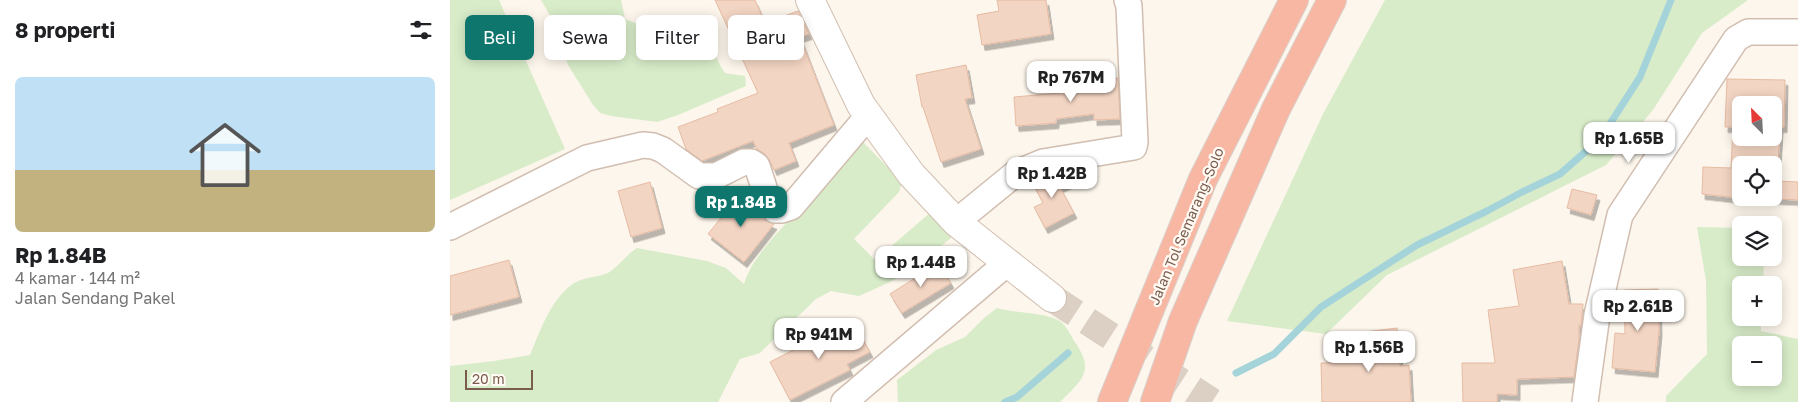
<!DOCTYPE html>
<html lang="id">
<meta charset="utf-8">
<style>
body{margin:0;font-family:"Golos Text",sans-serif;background:#f6f6f6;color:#202124;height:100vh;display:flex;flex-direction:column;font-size:19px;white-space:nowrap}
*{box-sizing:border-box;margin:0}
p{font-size:16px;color:#757577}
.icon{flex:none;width:28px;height:28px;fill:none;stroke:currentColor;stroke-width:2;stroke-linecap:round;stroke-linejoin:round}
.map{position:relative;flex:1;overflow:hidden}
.drawer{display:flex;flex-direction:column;background:#fff;width:450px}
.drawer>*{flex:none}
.banner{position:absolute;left:15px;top:15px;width:475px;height:45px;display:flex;gap:10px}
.needle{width:32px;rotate:336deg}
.tools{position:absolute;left:1282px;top:96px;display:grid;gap:10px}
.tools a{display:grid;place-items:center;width:50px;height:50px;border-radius:8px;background:#fff;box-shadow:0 2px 12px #0003;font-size:25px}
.scale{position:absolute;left:15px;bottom:12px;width:68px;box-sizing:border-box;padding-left:5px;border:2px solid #7a5c4d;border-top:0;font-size:14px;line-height:18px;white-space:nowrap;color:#7a5c4d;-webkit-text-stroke:4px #fffaf3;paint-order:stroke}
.price{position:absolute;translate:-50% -42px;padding:0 11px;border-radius:10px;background:#fff;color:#222;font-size:16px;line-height:32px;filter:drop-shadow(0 1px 2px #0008)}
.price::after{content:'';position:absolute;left:50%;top:30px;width:15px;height:11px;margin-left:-8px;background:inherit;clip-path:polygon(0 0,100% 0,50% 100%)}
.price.on{background:#0f766e;color:#fff}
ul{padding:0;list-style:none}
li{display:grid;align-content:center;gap:10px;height:265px;padding:0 15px}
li+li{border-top:1px solid #e0e0e0}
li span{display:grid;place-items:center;height:155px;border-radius:8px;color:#555}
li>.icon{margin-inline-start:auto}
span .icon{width:90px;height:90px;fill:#fffc;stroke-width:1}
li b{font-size:21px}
h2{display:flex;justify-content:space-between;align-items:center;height:60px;padding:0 15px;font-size:21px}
.pill{padding:0 18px;border-radius:8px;background:#fff;box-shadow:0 2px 12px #0003;font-size:18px;line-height:45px}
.pill.on{background:#0f766e;color:#fff}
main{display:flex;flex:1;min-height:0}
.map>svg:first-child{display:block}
</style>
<main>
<section class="drawer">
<h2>8 properti<svg class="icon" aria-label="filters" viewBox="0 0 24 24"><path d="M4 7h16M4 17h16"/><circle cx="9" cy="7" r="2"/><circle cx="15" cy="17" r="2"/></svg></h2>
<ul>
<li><span style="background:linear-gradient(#bfe0f5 60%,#c2b280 0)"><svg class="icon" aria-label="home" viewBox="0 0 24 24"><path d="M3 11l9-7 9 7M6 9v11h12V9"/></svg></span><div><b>Rp 1.84B</b><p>4 kamar · 144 m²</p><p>Jalan Sendang Pakel</p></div></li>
</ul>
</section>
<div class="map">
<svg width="1348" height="402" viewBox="0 0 1348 402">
<defs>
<filter id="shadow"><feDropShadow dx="3" dy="5.5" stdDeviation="0" flood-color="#0004"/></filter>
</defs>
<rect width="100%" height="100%" fill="#fdf6ec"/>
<path fill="#d8ecc9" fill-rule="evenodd" d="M0 0H49L115 149 0 200Z
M91 0H171L175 19 185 23 226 19 236 15 248 18C260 35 263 56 275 73L295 76 296 86 228 115 207 122 161 116 150 113 143 105 118 65 105 24Z
M935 0H1298L1252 33 1203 110 1156 165 937 275 876 334 777 321 873 114Z
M413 142 452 182 449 192 404 239 425 260 480 213 506 234 462 269 440 282 409 296 381 291 366 299 310 353 290 359 268 402H0V366L44 361 80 355C90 331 103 293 128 281 137 277 148 277 158 273 169 266 176 255 187 248L257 261 276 268 294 284C304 249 352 209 377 183 390 170 401 155 413 142Z
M1247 227 1291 228V258H1314L1313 285H1291V318H1311V331L1348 339V402H1216V396L1257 354 1256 281ZM1291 345H1324V378H1291Z
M547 308C563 313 599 312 611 322 616 326 621 335 624 341 646 371 632 380 610 402H448L447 380 486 350 515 337 534 318Z"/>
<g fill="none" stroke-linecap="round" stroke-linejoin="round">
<path stroke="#a5d3da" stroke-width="7" d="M786 373 824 354 871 307 967 245 1037 211 1072 192 1110 174 1151 138 1190 77 1221 0
M555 402 567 397 618 353"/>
</g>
<path fill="#f3d5c3" stroke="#e6bba3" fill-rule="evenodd" filter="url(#shadow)" d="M265 0H305L315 23 348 11 359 34 350 37 384 125 339 143 346 161 324 170 320 161 315 154 307 149 303 141 252 161 236 149 228 127 268 112 267 109 308 93Z
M547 0H596L601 34 532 45 527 15 549 11Z
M516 65 522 98 515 99 531 149 491 162 473 107H472L466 75Z
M668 78 670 119 644 120V114L606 119V123L566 126 564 97 610 93 609 84 641 81V79Z
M1277 79 1335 80 1334 127H1330L1327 181 1348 182V200L1308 198H1324V165H1291V198L1297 199 1252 194 1253 167 1281 168 1283 127H1275ZM1291 105H1324V138H1291Z
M614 173 619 183 610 187 624 213 595 228 584 207 593 203 582 182 597 176Z
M200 182 212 228 181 237 168 191Z
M1122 189 1147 195 1141 215 1117 208Z
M291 193 304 203 308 212 314 220 324 224 294 262 258 234Z
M59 260 69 297 0 315V276Z
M1112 261 1119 304H1133L1131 326 1129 325V339L1124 377 1067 379V395L1047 394V402H1013L1012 363H1045L1038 310 1069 306 1063 270Z
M489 263 501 283 452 313 440 294Z
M1208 289 1209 331 1205 372 1162 368 1165 333 1175 334 1174 290Z
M404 324 420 352 397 364 400 370 340 400 320 362 353 345 349 339 377 325 382 335Z
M947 328 950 366 959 365 961 402H872L871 363 909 362 906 333Z"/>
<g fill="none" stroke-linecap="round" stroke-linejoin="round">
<path stroke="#dcd0c4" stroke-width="28" stroke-dasharray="28 14" stroke-linecap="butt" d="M602 298 762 402"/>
<defs>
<path id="minor" d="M506 222 566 173 593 162 684 147 685 142 679 6 677 0
M0 227 137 158 193 145 203 146 213 150 249 176H266L294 162H301L307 166 319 203 325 210H332L341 207 418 116
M394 402 557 263
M1135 402 1147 315 1170 215 1286 39 1298 32H1348"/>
<path id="tertiary" d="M360 0 411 105 461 174 506 222 602 298"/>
<path id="motorway" d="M662 402 753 179 844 0
M705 402 733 321 826 109 882 0"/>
</defs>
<use href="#minor" stroke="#d1beb0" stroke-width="28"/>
<use href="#tertiary" stroke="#d1beb0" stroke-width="30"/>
<use href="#motorway" stroke="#dad1cd" stroke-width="30"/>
<use href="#minor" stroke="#fff" stroke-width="25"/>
<use href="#tertiary" stroke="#fff" stroke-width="28"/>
<use href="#motorway" stroke="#f7b7a3" stroke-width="28"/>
</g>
<g text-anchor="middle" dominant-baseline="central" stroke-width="4.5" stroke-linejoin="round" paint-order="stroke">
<g font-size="14" fill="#7a5c4d" stroke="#fffaf3">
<text transform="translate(736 226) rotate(-67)">Jalan Tol Semarang–Solo</text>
</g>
</g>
</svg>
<div class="tools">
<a><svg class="needle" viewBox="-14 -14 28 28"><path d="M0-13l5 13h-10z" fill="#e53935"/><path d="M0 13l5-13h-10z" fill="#757577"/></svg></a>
<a><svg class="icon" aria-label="locate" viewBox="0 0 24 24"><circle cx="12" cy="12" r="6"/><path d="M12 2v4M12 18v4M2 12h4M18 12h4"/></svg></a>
<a><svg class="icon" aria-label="layers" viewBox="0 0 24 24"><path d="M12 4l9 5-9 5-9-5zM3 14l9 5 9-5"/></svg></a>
<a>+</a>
<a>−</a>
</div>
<div class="scale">20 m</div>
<b class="price" style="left:621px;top:103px">Rp 767M</b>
<b class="price" style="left:1179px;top:164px">Rp 1.65B</b>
<b class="price" style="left:602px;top:199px">Rp 1.42B</b>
<b class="price on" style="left:291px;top:228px">Rp 1.84B</b>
<b class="price" style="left:471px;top:288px">Rp 1.44B</b>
<b class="price" style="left:1188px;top:332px">Rp 2.61B</b>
<b class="price" style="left:369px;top:360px">Rp 941M</b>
<b class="price" style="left:919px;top:373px">Rp 1.56B</b>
<div class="banner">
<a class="pill on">Beli</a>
<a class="pill">Sewa</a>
<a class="pill">Filter</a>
<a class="pill">Baru</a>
</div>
</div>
</main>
